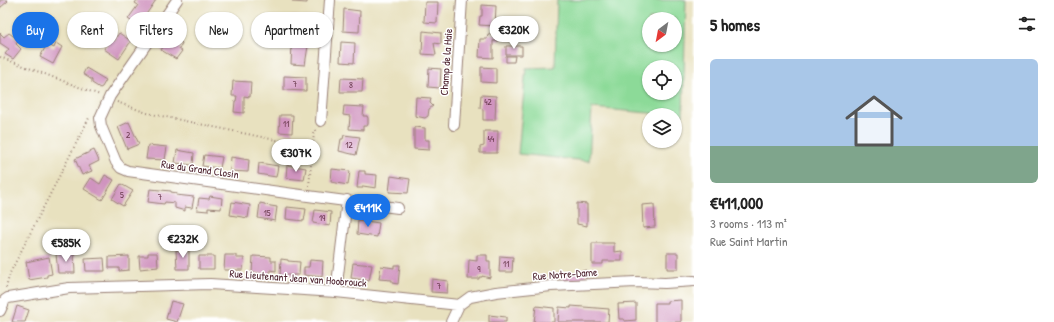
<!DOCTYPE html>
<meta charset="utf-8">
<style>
body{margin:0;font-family:"Patrick Hand",sans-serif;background:#f6f6f6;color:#222;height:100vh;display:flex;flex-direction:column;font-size:15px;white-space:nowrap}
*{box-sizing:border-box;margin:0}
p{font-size:13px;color:#767676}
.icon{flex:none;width:22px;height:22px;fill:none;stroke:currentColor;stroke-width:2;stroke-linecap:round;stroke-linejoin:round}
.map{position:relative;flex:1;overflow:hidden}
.drawer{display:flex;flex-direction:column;background:#fff;width:360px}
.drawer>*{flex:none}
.banner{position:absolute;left:12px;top:12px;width:380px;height:36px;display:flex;gap:8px}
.needle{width:26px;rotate:212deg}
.tools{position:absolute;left:642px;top:12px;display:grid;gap:8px}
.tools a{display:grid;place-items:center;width:40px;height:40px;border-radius:50%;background:#fff;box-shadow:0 1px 3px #0004;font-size:20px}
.price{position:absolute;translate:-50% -34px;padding:0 9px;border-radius:14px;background:#fff;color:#222;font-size:13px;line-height:26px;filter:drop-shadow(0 1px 2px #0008)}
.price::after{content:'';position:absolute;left:50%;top:24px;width:12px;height:9px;margin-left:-6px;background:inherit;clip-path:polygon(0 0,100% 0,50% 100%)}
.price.active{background:#1a73e8;color:#fff}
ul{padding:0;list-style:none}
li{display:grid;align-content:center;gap:8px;height:212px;padding:0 16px}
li+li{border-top:1px solid #e0e0e0}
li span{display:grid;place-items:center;height:124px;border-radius:6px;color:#555}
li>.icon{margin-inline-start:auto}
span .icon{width:72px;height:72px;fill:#fffc;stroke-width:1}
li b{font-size:17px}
h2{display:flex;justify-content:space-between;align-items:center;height:48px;padding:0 16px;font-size:17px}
.chip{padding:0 14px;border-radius:18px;background:#fff;box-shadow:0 1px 3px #0004;font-size:14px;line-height:36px}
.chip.active{background:#1a73e8;color:#fff}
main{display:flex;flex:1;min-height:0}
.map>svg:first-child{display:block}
</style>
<main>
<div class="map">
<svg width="694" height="322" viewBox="0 0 694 322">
<rect width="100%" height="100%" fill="#fff"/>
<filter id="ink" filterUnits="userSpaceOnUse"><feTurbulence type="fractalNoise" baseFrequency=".025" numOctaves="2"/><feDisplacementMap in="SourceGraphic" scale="8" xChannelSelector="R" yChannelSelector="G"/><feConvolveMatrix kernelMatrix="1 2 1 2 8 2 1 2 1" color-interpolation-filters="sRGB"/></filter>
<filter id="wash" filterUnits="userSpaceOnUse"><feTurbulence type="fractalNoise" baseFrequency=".012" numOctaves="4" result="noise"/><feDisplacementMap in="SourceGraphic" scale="16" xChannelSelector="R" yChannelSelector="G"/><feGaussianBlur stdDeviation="0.9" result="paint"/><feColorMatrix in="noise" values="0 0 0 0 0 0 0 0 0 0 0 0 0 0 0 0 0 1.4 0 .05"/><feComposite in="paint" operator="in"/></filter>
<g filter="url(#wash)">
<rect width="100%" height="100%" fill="#e8e1bf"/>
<path fill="#8cda98" stroke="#6b7c62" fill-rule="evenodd" d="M557 0H686L683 116 592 108 589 161 518 154 526 68 555 67ZM649 19H675V45H649ZM649 67H675V93H649Z"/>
<g id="blocks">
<path fill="#d094bf" d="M0 0H7L8 1 0 8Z
M137 0H156L138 26 128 19 138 5 135 3Z
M293 0H307V3L293 2Z
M425 2H438L437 23 424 22Z
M482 5 496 6 495 26 479 25 480 16H482Z
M344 9 360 11 359 32 343 31Z
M292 16 310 18 308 37 290 36Z
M423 31 441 33V44L434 43 436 55 422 54Z
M0 33 4 37 9 33 19 40 16 44 21 49 13 59 5 54 9 49 0 43Z
M119 33 131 41 119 59 104 49 111 38 114 41Z
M488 34H498L500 35 501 38 498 41H493V58L479 57 480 39H487Z
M171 35 182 43 179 49 182 51 176 59 161 50Z
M341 42 355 43 354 63 340 62Z
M56 43 62 47 53 64 40 57 47 44 54 48Z
M292 45 308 46 305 65 291 64Z
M506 46H522V55H506Z
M506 56H515L514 62H506Z
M481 67 496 68V83L481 82Z
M86 68 106 80 102 87 100 88 92 83V80L83 74Z
M429 68 441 69 440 88 428 87Z
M284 76 306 77V91L284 90Z
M341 78 363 79 362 92H340Z
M233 81 251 82 250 97 244 96V113L234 112 235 101H236L237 96H232Z
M481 95 496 96 495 120H483V109L480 108Z
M416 97 431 98 430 103 433 106 429 109 428 116 425 118 415 116Z
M344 106 364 107 363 116H367L368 118V124L367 126H363V130L349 129 350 116 343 115Z
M280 115H293L292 133 279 132Z
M129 122 139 144 127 149 118 127Z
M414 127 425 128V140H429V150L414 149Z
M484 131H498L497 153H480V147L484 146Z
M344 135 360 137 356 155 339 151 341 139H343Z
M148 145 167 147 165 160 146 159Z
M94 150 99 161 89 166 92 171 82 175 75 159Z
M177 150 194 153 193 165 175 163Z
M204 155 222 157 220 168 202 166Z
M231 157 249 160 248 172 230 171Z
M259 163 278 166 276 177 258 174Z
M287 165 306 168 304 180 286 178Z
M332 169 350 171 348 185 331 182Z
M359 171H365V174L377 175 376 188 363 186V188H357Z
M105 175 114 180 102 200 84 189 91 178 100 184Z
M391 176 410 179 408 193 389 192Z
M121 184 133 191 123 206 112 199Z
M150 189 171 191V192L177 193 176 195 194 197 192 208 185 207V211L175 208V203L165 202 164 204 148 202Z
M210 196 222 198 221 209 208 208V211L197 210 199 198 209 199Z
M232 202 250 205 248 218 230 215Z
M260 203 265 204V205L277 207 275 221 258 218Z
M577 203 587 204V226L577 224Z
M654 204 655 227 643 228 642 205Z
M287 207 306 209 304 221 286 219Z
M315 210 331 212 330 226 313 223Z
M358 220 379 223 377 237 357 234Z
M592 243H614V252L622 251V261H603V264H592Z
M176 250H189V269H177Z
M74 253 75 273H58L56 254Z
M148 253H157L158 267 140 269 139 256H148Z
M667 253H678V269H667Z
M225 255H236V258H244L243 270H224Z
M477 255H487V261H490V278L482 276V277H479V279H468L469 260 477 261Z
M129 256V270L119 271V268H109V257Z
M199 256H214V269H199Z
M253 256 271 257V261H276V271L270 270V274L252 273Z
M500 256 513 257 512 272H499Z
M49 257 52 274 47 275V277L29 280 26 262Z
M104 258 105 271H86L85 259Z
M281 259 288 260V261L300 262 299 275H280Z
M310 260 323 261 322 277 304 275V267H309Z
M353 263 372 265 369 281 351 278Z
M394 265H400L398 284 392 283V280L379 279 381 266 394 268Z
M586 270V281L561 282V273H580L581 271Z
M432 279 448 281 447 293 431 292Z
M681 300V322H655V303H667V301Z
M171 301 183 304 177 322 166 319Z
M636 303V320L624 321V319H619L618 304Z
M17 306 29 310 25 322H12Z
M536 306 554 308V322H534Z
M571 306 609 309 608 322H558L559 307 571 308Z
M489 315 506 317V322H489Z"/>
</g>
</g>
<g filter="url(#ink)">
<use href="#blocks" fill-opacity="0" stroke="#998075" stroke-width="1"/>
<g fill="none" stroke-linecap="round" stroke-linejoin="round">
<defs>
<path id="street" d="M177 0 110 96 100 118 101 126 116 162 121 168 128 171 308 196 398 208
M321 121 330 0
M454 125 462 0
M336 292 347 200
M0 311 5 300 8 298 69 288 210 284 336 292 459 305
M451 322 459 305 470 297 496 292 551 286 636 282 665 283 694 281"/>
</defs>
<use href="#street" stroke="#998075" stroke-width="12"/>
<path stroke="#998075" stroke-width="2" stroke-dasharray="1 3" stroke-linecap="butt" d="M0 57 100 95
M117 102 147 113 314 148
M309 186 314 133 317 129
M6 288 10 273 89 118"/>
<use href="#street" stroke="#fff" stroke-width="10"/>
</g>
</g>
<g text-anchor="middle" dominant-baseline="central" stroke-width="3" stroke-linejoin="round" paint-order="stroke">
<g font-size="9" fill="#6c3c50">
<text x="295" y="84">7</text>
<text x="351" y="85">8</text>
<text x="488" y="102">42</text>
<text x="286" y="124">11</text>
<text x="128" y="135">2</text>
<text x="491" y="139">44</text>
<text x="349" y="145">12</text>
<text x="122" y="195">5</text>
<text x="160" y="197">7</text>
<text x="267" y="213">15</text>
<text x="322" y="218">19</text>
<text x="506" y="264">11</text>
<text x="479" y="269">9</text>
<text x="439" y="286">7</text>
</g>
<g font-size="11" fill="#4a1f2b" stroke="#fff">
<text transform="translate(446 62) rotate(-86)">Champ de la Haie</text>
<text transform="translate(200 169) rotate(8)">Rue du Grand Closin</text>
<text transform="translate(565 274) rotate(-4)">Rue Notre-Dame</text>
<text transform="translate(298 278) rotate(4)">Rue Lieutenant Jean van Hoobrouck</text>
</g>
</g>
</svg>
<div class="tools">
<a><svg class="needle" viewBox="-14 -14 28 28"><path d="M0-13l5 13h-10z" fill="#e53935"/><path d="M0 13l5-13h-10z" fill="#767676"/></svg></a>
<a><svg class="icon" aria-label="locate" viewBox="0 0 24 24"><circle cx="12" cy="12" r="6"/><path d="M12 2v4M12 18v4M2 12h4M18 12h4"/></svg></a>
<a><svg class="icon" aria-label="layers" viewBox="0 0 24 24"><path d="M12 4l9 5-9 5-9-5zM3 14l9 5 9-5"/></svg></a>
</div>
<b class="price" style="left:514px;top:50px">€320K</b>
<b class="price" style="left:296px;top:173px">€307K</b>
<b class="price active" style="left:368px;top:228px">€411K</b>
<b class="price" style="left:183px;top:259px">€232K</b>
<b class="price" style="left:66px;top:263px">€585K</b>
<div class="banner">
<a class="chip active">Buy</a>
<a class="chip">Rent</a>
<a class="chip">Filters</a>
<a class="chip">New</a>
<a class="chip">Apartment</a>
</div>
</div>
<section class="drawer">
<h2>5 homes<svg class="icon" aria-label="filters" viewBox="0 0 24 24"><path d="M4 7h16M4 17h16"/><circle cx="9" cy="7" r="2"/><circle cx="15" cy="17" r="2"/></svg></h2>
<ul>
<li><span style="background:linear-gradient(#a9c7e8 70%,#7fa58c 0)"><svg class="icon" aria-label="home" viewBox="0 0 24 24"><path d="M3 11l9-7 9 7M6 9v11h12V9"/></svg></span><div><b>€411,000</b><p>3 rooms · 113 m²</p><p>Rue Saint Martin</p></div></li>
</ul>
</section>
</main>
